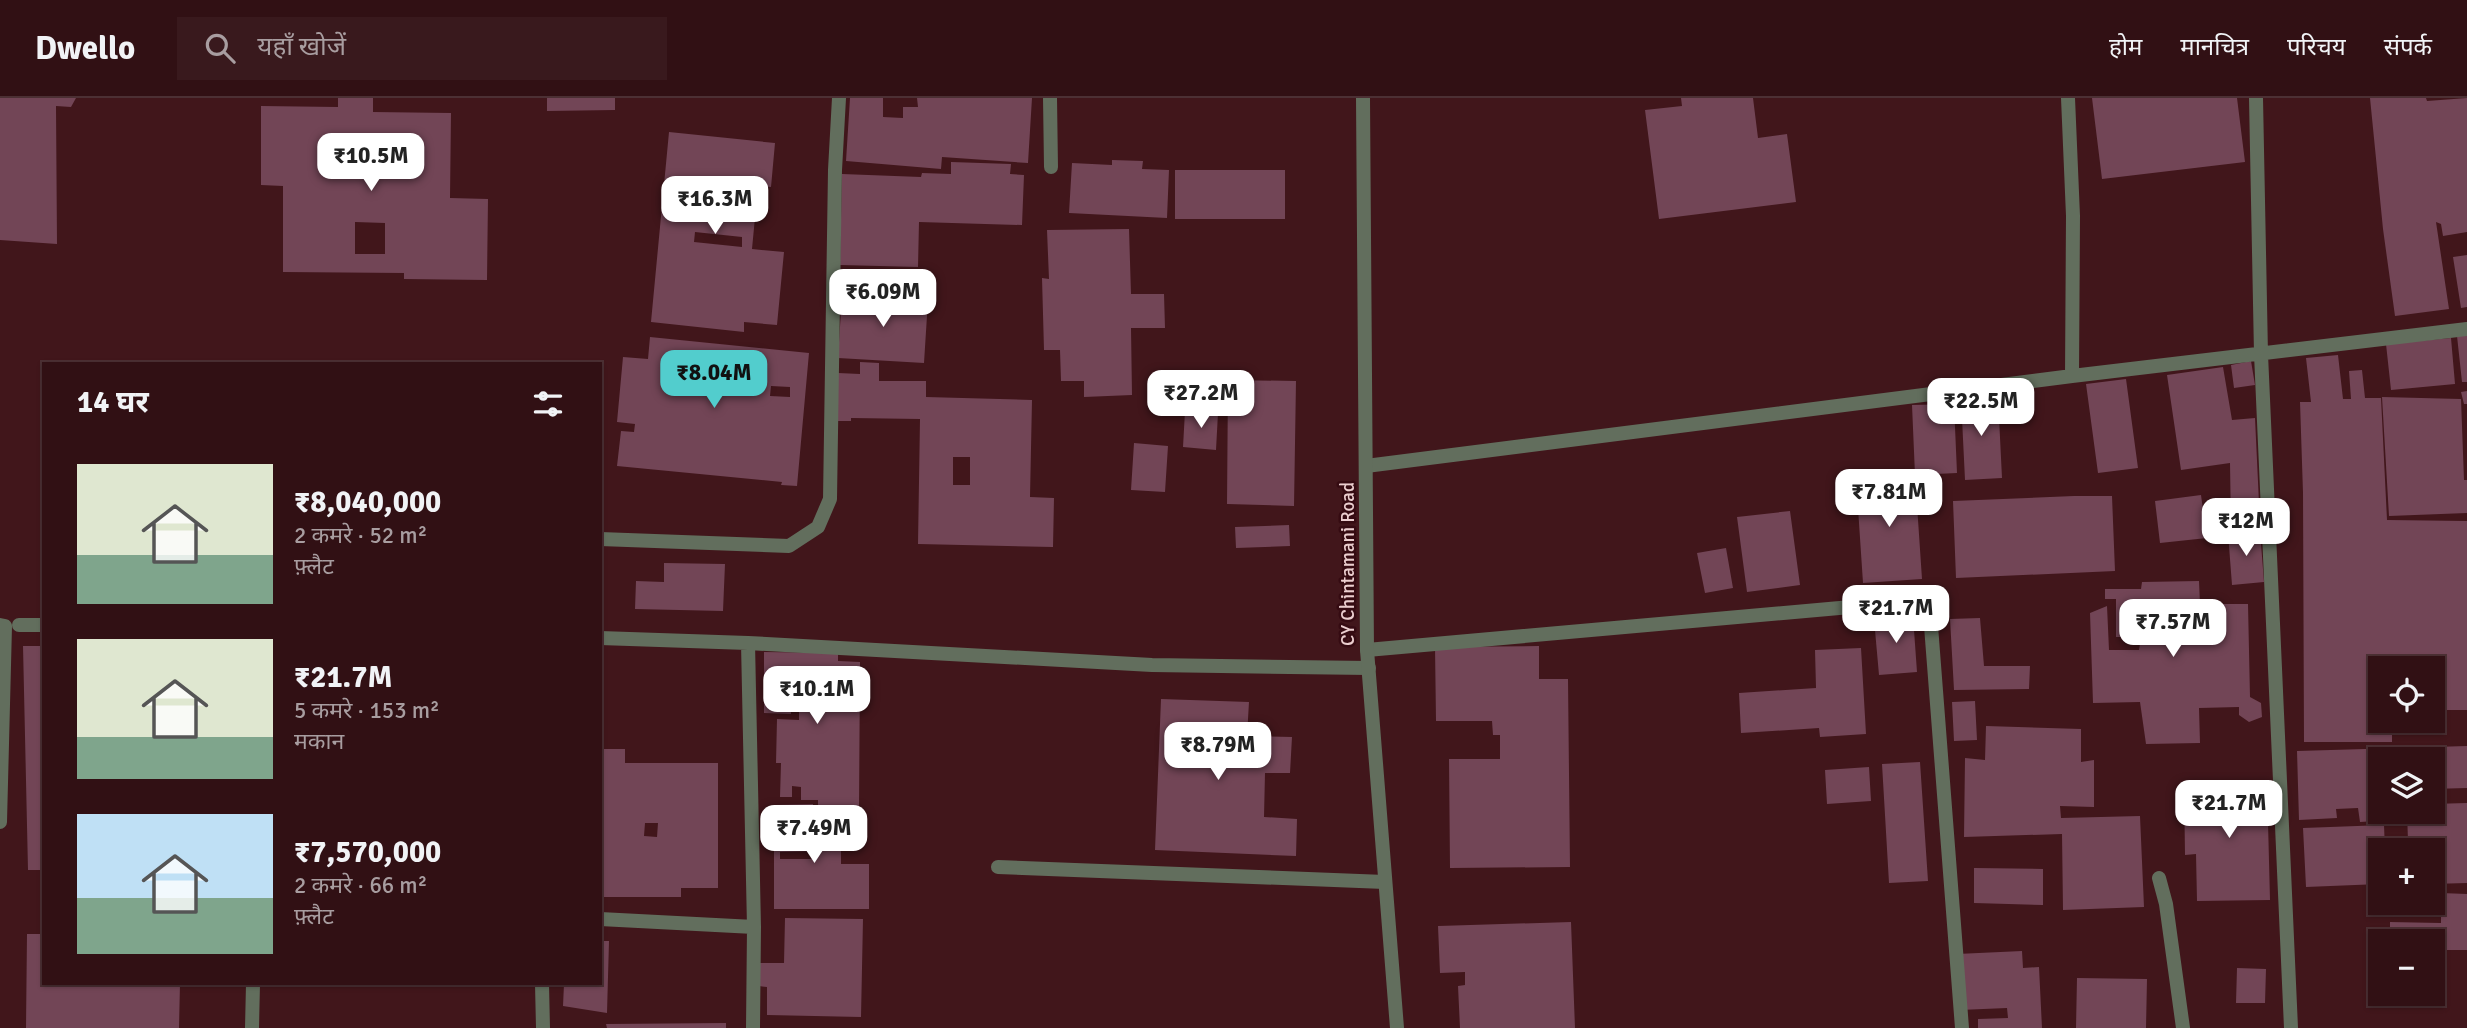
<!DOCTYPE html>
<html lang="hi">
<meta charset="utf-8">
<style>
body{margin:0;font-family:Signika,"Noto Sans Devanagari",sans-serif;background:#39191d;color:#f1f3f6;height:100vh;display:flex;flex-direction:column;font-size:26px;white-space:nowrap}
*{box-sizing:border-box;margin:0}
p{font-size:23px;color:#a89da0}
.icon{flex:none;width:38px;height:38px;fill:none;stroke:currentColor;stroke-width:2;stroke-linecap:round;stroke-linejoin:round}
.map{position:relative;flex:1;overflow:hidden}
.sheet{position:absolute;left:42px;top:264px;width:560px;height:623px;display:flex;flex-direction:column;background:#311014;border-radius:0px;box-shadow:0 2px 5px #0004,0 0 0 2px #4c3034}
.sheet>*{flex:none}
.buttons{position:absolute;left:2368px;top:558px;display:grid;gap:14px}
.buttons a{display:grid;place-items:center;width:77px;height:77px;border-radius:0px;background:#311014;box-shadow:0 2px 5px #0004,0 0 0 2px #4c3034;font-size:35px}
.price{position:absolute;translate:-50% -60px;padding:0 16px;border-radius:14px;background:#fff;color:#222;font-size:23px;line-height:46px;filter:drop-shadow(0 2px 4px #0008)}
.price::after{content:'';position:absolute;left:50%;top:42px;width:21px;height:16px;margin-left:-10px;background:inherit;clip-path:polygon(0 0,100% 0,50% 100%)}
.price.current{background:#52cdcd;color:#111}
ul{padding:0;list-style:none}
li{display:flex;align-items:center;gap:21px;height:175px;padding:0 35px}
li span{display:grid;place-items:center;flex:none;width:196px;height:140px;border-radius:0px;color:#555}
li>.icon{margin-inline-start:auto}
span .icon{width:84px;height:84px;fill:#fffc;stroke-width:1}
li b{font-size:30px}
h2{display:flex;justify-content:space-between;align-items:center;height:84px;padding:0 35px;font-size:30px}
header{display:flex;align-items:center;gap:42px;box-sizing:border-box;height:98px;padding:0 35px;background:#311014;border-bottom:2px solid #4c3034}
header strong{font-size:33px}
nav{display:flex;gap:38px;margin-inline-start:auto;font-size:24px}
.search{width:490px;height:63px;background:#39191d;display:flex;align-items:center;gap:18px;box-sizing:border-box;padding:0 24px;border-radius:0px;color:#a89da0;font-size:26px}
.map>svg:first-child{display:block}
</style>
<header>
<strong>Dwello</strong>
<div class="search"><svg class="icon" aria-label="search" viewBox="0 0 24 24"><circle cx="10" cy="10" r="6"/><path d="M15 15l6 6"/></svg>यहाँ खोजें</div>
<nav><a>होम</a><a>मानचित्र</a><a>परिचय</a><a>संपर्क</a></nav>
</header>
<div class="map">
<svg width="2467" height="930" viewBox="0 0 2467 930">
<rect width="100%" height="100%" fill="#41161b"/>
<path fill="#724556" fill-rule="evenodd" d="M0 0H76L71 9 56 8 57 146 0 142Z
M338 0H373V14L451 15 450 100 488 101 487 182 404 181V175L283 174V88L261 87V8L338 9ZM355 124 385 125V156H355Z
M547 0H615V12L547 13Z
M850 0H883V19L903 20V9H918L917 0H1032L1028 65 942 59 941 71 846 63Z
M1681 0H1753L1758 40 1787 36 1796 104 1659 121 1645 12 1682 8Z
M2092 0H2237L2245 64 2102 81Z
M2370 0H2426L2427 3 2467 0V134L2443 138 2441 126 2436 124 2449 211 2395 218 2383 131Z
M669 34 775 45 771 89 758 88 752 151 784 154 777 227 744 224V234L651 224ZM695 134 742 139V149L694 144Z
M1112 62 1143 63 1142 71 1169 72 1167 120 1069 115 1072 65 1112 67Z
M951 64 1011 66 1010 76 1024 77 1022 127 919 124 918 169 840 167 842 76 921 79 922 75 951 76Z
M1175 72H1285V121H1175Z
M1129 131 1131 196H1164L1165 230H1131L1132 297 1084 299V283H1061L1060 252H1044L1042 180 1049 181 1047 132Z
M2467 157V209L2461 210 2453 159Z
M842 197 928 202 924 265 838 260Z
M2457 238H2467V284H2462Z
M650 239 809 255 797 388 781 387 782 384 617 368 621 333 634 334 635 326 617 324 623 259 648 261ZM754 270 762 271 760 295H752ZM771 288 790 289V299L770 298Z
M2451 240 2455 286 2391 292 2386 246Z
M2338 257 2343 301H2351L2349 273 2362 272 2365 300H2381L2387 422 2467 423V612H2432V570H2380V623H2392V644H2304L2303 395 2300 304H2311L2306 260Z
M2251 263 2255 287 2234 290 2231 267Z
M860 264 879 265V283H926V299L1032 302 1030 399 1054 400 1053 449 918 446 920 321 851 320V323H837L838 275 860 276ZM953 359H970V387H953Z
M2223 269 2232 322 2255 320 2260 426 2231 428 2230 365 2181 372 2167 277Z
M2126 281 2138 370 2098 375 2086 286Z
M1228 282 1296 283 1294 408 1227 406Z
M2467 293V306H2464L2461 294Z
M1998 299 2002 380 1965 382 1961 300Z
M2382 299 2461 301 2464 382H2467V415L2389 418Z
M1954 306 1957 375 1915 377 1912 307Z
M1185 313 1218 315 1216 352 1183 349Z
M1134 345 1168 348 1165 394 1131 392Z
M1915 377 1922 481 1863 485 1856 380Z
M2201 397 2207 440 2160 445 2155 403Z
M2074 398H2112L2115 473 1956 480 1953 403Z
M1790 413 1800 487 1747 494 1737 419Z
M1289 427 1290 448 1236 450 1235 429Z
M2260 433 2264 484 2232 487 2228 435Z
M1726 450 1733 490 1705 495 1697 455Z
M664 465 725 466 723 513 635 511 636 483 664 484Z
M2199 483 2200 506H2248L2250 599 2261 605 2262 619 2249 624 2239 617V609L2199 610 2200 645 2146 646 2140 604 2093 605 2090 515 2107 508 2109 552H2139L2141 539H2116V501H2105V491H2141L2142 484Z
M1913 518 1917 574 1879 577 1874 521Z
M1980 520 1984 568H2030L2029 591 1954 592 1950 521Z
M23 548H44V772H28Z
M1539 548V581H1568L1570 769 1450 770 1449 661H1500V637H1493L1492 623H1436L1435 549Z
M1861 550 1866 636 1820 639 1819 630 1741 635 1739 595 1816 590 1815 552Z
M764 554 838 555V563L860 564 859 714H818V702H801V689L792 688V699H780L781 665H776L777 621 799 622V602H791V616L764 615ZM803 569H813L814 593 804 594Z
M1161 601 1249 604 1247 638 1292 639 1290 675H1265L1264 719 1297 721 1296 758 1155 752Z
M1975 603 1977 642 1954 643 1952 604Z
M1986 628 2081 631V664L2094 662V709L2060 708 2061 720 2140 718 2144 809 2063 812 2062 736 1964 739 1965 660 1985 662Z
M2467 648V690L2432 691V662H2380V714H2392L2393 722 2360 724 2358 710 2336 711 2337 720 2299 722 2297 653Z
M600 651H625V665H718V790H681V799H600ZM645 725H658L657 739 644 738Z
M1920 664 1928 783 1889 785 1882 666Z
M1869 669 1871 703 1827 706 1825 672Z
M2267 685 2270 802 2197 803 2196 756 2185 757 2184 687Z
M2467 705V785L2432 786V752H2391V744L2408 743 2407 714H2432V706Z
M813 706 812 729 841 728V766H869V811H774V707ZM814 753V761H780V754Z
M2384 727 2385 752H2380V786L2306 789 2303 730Z
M1974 770 2043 771V807L1974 805Z
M2441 795 2467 796V852H2432V844H2390V824L2441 825Z
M785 820 863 821 861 919 767 917V889L759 888V865H784Z
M1571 824 1575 930H1460L1458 888 1465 887V874L1440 875 1438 828Z
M27 836H44V886H180L179 930H26Z
M600 843H609L607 915 563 908 564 886H600Z
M2022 853 2023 870 2039 869 2042 930H1978V921L2008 920 2007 910 1960 912 1957 856Z
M2237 870 2266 871 2265 905H2236Z
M2077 880 2147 881 2146 930H2076Z
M726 925V930H607L606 926Z"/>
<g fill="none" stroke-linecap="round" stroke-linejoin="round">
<path stroke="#626e5d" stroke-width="14" d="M1367 552 1929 502 1962 930"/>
<path stroke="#626e5d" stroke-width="14" d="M1050 0 1051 69
M2068 0 2073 118 2072 278
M2256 0 2261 256 2291 930
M1366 368 2072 278 2467 231
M600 441 789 448 818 429 830 401 835 72 839 0
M0 527 5 528 0 724
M19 527H44
M600 540 748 545 754 829 600 821
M748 545 1152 567 1369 570
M998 769 1385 784
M2159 780 2166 806 2183 930
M542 886 543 930
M252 930 253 886
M753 930 754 829"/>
<path stroke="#626e5d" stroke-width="14" d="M1363 0 1367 552 1397 930"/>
</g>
<g text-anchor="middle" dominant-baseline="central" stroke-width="5" stroke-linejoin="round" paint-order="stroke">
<g font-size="19" fill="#ebcecf" stroke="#350b12">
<text transform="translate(1348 466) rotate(-90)">CY Chintamani Road</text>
</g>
</g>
</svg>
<div class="buttons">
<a><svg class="icon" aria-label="locate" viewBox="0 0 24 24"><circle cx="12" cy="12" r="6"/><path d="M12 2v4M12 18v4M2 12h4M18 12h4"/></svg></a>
<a><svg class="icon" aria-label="layers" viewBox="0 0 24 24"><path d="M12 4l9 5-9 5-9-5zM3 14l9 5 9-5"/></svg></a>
<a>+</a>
<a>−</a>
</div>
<b class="price" style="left:371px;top:95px">₹10.5M</b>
<b class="price" style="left:715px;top:138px">₹16.3M</b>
<b class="price" style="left:883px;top:231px">₹6.09M</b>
<b class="price current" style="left:714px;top:312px">₹8.04M</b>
<b class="price" style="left:1201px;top:332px">₹27.2M</b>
<b class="price" style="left:1981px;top:340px">₹22.5M</b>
<b class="price" style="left:1889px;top:431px">₹7.81M</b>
<b class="price" style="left:2246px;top:460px">₹12M</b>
<b class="price" style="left:1896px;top:547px">₹21.7M</b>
<b class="price" style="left:2173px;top:561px">₹7.57M</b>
<b class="price" style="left:817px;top:628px">₹10.1M</b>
<b class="price" style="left:1218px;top:684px">₹8.79M</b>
<b class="price" style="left:2229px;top:742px">₹21.7M</b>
<b class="price" style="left:814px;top:767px">₹7.49M</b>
<section class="sheet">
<h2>14 घर<svg class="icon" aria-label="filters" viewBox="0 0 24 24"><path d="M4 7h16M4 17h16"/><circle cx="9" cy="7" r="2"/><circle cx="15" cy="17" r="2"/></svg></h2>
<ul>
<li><span style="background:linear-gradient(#dfe7d0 65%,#7fa58c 0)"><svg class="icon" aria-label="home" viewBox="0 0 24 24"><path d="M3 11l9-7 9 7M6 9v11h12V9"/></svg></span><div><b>₹8,040,000</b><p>2 कमरे · 52 m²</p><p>फ़्लैट</p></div></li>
<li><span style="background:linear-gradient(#dfe7d0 70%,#7fa58c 0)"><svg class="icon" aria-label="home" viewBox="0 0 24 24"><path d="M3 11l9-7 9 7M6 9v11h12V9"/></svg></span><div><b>₹21.7M</b><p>5 कमरे · 153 m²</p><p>मकान</p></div></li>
<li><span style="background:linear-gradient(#bfe0f5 60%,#7fa58c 0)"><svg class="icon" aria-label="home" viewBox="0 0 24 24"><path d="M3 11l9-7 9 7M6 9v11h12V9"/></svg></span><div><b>₹7,570,000</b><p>2 कमरे · 66 m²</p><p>फ़्लैट</p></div></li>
</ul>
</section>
</div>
